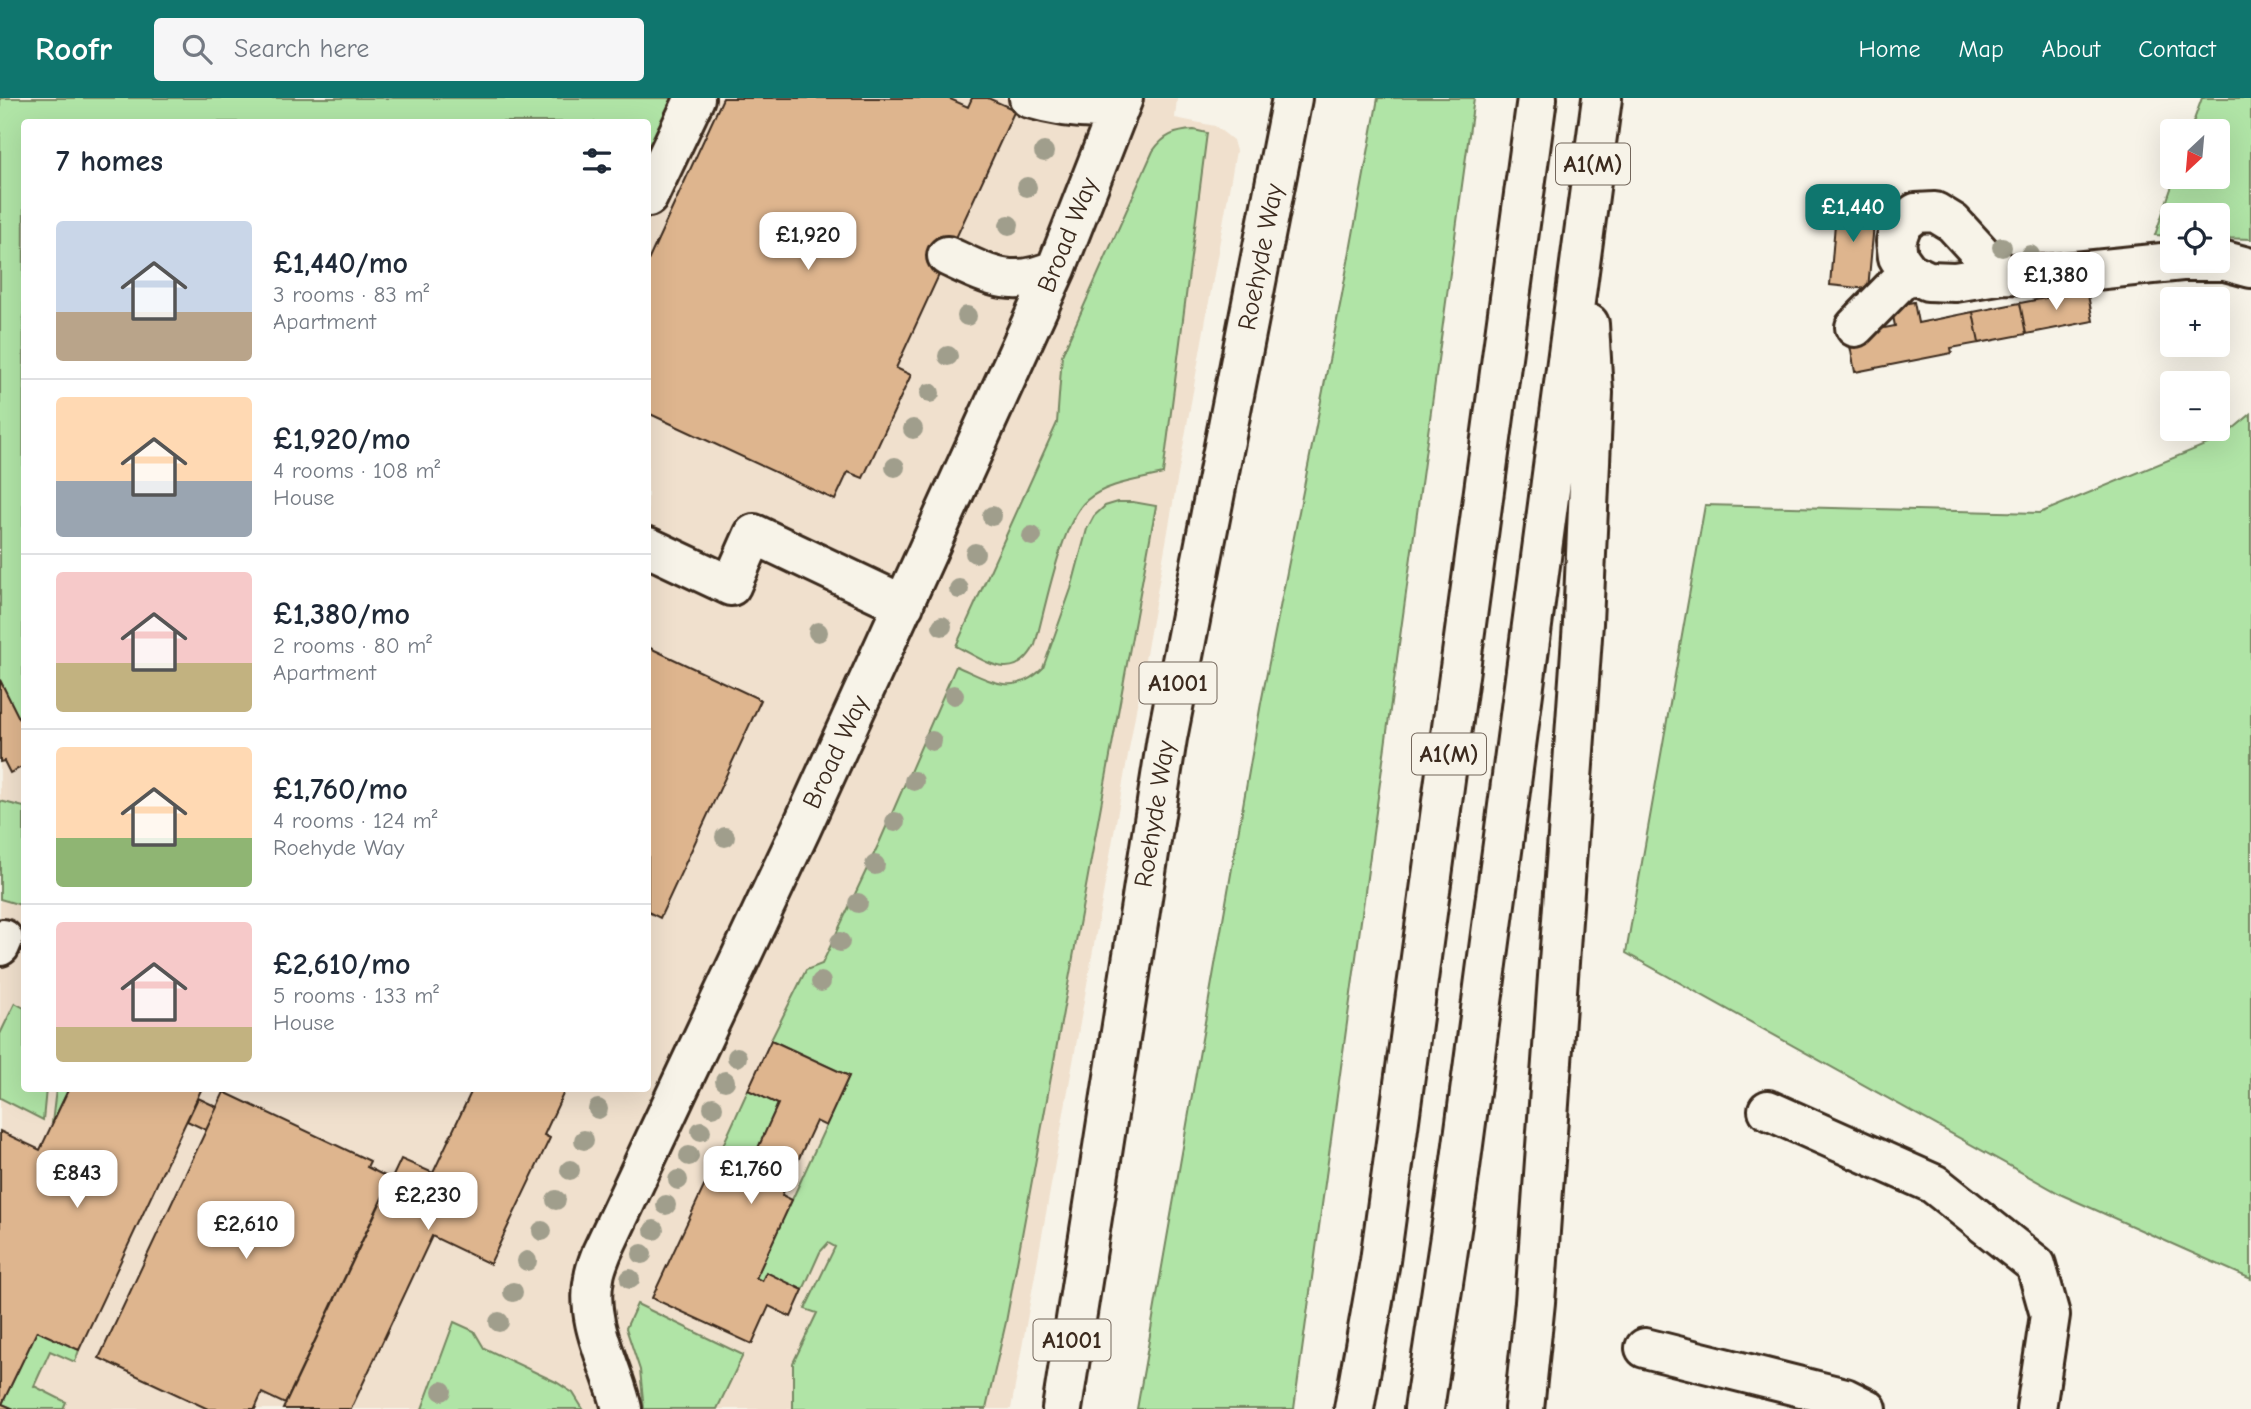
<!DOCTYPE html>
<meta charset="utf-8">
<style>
body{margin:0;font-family:"Comic Neue",sans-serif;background:#f6f6f7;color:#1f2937;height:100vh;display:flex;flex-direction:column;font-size:26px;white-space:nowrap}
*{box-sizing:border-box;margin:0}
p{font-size:23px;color:#747a83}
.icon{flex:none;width:38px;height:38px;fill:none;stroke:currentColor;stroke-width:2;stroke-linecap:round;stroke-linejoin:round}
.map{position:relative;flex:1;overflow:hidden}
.sheet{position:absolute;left:21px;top:21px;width:630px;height:973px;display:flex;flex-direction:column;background:#fff;border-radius:7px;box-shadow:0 7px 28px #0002}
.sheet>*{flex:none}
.needle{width:46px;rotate:206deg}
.tools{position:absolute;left:2160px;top:21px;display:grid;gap:14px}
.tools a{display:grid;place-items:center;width:70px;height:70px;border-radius:7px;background:#fff;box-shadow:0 7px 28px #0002;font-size:35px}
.price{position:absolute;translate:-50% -60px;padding:0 16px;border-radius:14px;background:#fff;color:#222;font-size:23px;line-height:46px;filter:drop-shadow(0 2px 4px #0008)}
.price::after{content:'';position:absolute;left:50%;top:42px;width:21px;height:16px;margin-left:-10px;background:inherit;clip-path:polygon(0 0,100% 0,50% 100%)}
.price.on{background:#0f766e;color:#fff}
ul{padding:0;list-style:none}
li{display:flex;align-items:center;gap:21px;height:175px;padding:0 35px}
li+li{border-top:2px solid #e0e1e3}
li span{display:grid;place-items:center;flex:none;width:196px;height:140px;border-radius:7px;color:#555}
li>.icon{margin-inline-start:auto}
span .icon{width:84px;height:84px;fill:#fffc;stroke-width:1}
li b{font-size:30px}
h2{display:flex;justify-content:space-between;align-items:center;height:84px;padding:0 35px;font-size:30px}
header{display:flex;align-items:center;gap:42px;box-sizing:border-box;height:98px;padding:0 35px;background:#0f766e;color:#fff}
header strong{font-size:33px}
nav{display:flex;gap:38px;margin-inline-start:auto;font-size:24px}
.search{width:490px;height:63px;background:#f6f6f7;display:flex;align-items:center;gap:18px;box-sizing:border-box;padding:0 24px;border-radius:7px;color:#747a83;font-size:26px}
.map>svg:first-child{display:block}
</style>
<header>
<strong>Roofr</strong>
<div class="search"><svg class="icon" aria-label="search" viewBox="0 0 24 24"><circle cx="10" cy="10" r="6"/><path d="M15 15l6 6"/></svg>Search here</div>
<nav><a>Home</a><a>Map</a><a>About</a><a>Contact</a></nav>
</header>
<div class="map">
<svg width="2251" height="1311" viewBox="0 0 2251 1311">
<rect width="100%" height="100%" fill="#f7f3e8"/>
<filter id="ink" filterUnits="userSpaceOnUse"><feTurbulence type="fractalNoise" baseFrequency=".0143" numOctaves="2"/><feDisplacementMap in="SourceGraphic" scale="14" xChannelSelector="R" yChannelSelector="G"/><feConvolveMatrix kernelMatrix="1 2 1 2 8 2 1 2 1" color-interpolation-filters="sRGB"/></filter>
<g filter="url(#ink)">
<path fill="#f0e0cd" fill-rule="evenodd" d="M0 0H1177L1175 20 1215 28 1233 42 1236 53 1011 1311H0ZM24 24H648V990H24Z"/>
<path fill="#b0e4a6" stroke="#768762" stroke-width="2" d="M0 0H677L648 69V24H24L23 630 0 582Z
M1378 0H1474L1294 1311H1137L1261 605 1341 202Z
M2202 0H2251V141L2217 140V117H2172V138L2155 137 2175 79H2217V33H2190Z
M1194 32 1207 35 1163 376C1139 382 1107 385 1087 402 1061 424 1045 512 1035 547 1014 587 986 563 956 548L1057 325 1062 257 1153 53C1164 37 1175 33 1194 32Z
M2251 316V1181L2062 1097 1626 855 1705 407 2040 415 2222 340Z
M1118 404H1133L1156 408 1006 1224 986 1311H793V1265L817 1215 805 1211 835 1149 828 1145 820 1154 803 1192 766 1175 762 1183 756 1180 849 978 771 942 806 872 822 866 880 743 956 568C989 582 1013 600 1043 570L1071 491 1087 431 1094 418 1105 408Z
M0 703 24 709V808L0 801Z
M15 905 24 910V990L46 991 43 1022 0 1000V936Z
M56 991H69L52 1025Z
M748 992 778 1006 744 1081 714 1067Z
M637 1206 743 1257 717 1311H644L640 1272 626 1230Z
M454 1224 474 1233 484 1250 556 1284 573 1295 583 1311H422Z
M37 1233 79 1252 75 1264 50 1253 34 1288 66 1304 63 1311H14L2 1306Z"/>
<path fill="#deb58e" stroke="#3b2a1e" stroke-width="2" d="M723 0H948L968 9 972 0H988L1015 12 896 270 911 277 863 380 848 374 835 402 648 315V163Z
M1837 101 1876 104 1868 191 1830 187Z
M2087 192 2093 223 2026 236 2020 205Z
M1914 204 1918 225 1973 214 1979 245 1951 250 1952 255 1855 274 1848 237 1895 228 1891 208Z
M2020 205 2026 236 1979 245 1973 214Z
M648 549 761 602 660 820 648 814Z
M0 582 24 630V668L10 675 4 663 0 664Z
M771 942 849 978 826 1028 816 1023 782 1097 792 1102 756 1180 762 1183 766 1174 803 1192 791 1219 769 1208 752 1246 652 1200 714 1067 744 1081 778 1006 748 992Z
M69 990H202L79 1252 37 1233 2 1306 14 1311H0V1033L40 1052Z
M473 990H555L564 994 544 1037 550 1040 490 1166 432 1138 351 1311H283L401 1061 433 1075Z
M224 994 370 1063 367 1069 391 1081 285 1306 262 1295 255 1311H208L99 1260Z
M198 1000 217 1009 206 1032 187 1023Z"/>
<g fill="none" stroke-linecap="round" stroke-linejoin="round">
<defs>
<path id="minor" d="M1029 0C1059 9 1087 13 1119 10
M648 99 695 0
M947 158C988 177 1012 192 1056 171
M2003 176 1985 160 1953 125 1935 114 1916 115 1902 126 1896 143 1898 159 1909 174 1928 183 1955 184 2003 176 2046 177 2182 163H2225L2251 170
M1855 229 1909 174
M648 449 731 488 754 436 904 507
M0 848 3 841
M1768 1012 1934 1086 2036 1167 2050 1217 2036 1311
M1645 1250 1845 1300 1867 1311
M622 1311C612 1267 585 1226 594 1180 595 1171 599 1162 602 1154L801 731 1056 171 1123 0"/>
<path id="major" d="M1062 1311 1167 640 1292 0"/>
<path id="highway" d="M1354 1311 1380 1163 1537 0
M1424 1311 1457 1092 1602 0
M1524 1311 1535 1204 1583 525 1593 295 1589 226"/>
</defs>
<use href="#minor" stroke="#3b2a1e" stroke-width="44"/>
<use href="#major" stroke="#3b2a1e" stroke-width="44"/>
<use href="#highway" stroke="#3b2a1e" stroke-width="44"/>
<use href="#minor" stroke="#f7f3e8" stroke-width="38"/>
<use href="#major" stroke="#f7f3e8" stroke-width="38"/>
<use href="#highway" stroke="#f7f3e8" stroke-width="38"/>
</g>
<g fill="#a09e8c">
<circle cx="1044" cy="54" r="10"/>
<circle cx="1027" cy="89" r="10"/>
<circle cx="1009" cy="127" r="10"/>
<circle cx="2002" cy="149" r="10"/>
<circle cx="2030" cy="157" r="10"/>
<circle cx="967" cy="218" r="10"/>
<circle cx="948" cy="258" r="10"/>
<circle cx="930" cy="295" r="10"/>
<circle cx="913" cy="331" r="10"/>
<circle cx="895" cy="369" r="10"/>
<circle cx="992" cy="418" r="10"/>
<circle cx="1032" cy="438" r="10"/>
<circle cx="975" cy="455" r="10"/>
<circle cx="959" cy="491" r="10"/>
<circle cx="942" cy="528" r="10"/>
<circle cx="818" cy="534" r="10"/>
<circle cx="954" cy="597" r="10"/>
<circle cx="932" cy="643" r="10"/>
<circle cx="914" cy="683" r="10"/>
<circle cx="895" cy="724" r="10"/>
<circle cx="725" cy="739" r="10"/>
<circle cx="875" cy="767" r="10"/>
<circle cx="858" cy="805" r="10"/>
<circle cx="840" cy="844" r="10"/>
<circle cx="821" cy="884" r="10"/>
<circle cx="737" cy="959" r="10"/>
<circle cx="725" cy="983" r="10"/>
<circle cx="713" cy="1009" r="10"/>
<circle cx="598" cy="1011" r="10"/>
<circle cx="701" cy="1033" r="10"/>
<circle cx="584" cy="1042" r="10"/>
<circle cx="689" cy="1058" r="10"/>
<circle cx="570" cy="1072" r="10"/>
<circle cx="678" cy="1082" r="10"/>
<circle cx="556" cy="1102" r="10"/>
<circle cx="666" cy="1107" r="10"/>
<circle cx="654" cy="1132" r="10"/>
<circle cx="542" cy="1133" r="10"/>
<circle cx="642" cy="1156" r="10"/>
<circle cx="527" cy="1163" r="10"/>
<circle cx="630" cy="1181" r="10"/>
<circle cx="513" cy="1194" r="10"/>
<circle cx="499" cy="1224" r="10"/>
<circle cx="442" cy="1293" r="10"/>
</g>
</g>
<g text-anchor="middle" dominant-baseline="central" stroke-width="7" stroke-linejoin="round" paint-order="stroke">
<g fill="#f7f3e8" stroke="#73665b" stroke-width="2">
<rect x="1556" y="45.5" width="74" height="41" rx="5"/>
<rect x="1139.5" y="564.5" width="77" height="41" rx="5"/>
<rect x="1412" y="635.5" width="74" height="41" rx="5"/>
<rect x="1033.5" y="1221.5" width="77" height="41" rx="5"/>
</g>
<g font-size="24" font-weight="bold" fill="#3b2a1e">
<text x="1593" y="66">A1(M)</text>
<text x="1178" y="585">A1001</text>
<text x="1449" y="656">A1(M)</text>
<text x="1072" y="1242">A1001</text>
</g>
<g font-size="26" fill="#3b2a1e" stroke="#f7f3e8">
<text transform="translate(1068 137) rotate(-68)">Broad Way</text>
<text transform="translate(1261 159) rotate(-79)">Roehyde Way</text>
<text transform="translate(836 654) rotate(-65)">Broad Way</text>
<text transform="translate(1155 716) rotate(-81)">Roehyde Way</text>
</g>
</g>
</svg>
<div class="tools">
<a><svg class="needle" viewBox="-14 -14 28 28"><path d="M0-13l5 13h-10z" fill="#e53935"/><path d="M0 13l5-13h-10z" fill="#747a83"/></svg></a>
<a><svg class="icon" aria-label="locate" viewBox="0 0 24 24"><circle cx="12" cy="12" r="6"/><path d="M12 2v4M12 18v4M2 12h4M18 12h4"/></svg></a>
<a>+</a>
<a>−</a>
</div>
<b class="price on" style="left:1853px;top:146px">£1,440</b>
<b class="price" style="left:808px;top:174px">£1,920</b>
<b class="price" style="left:2056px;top:214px">£1,380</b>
<b class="price" style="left:751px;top:1108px">£1,760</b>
<b class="price" style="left:77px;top:1112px">£843</b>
<b class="price" style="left:428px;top:1134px">£2,230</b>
<b class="price" style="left:246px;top:1163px">£2,610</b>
<section class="sheet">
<h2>7 homes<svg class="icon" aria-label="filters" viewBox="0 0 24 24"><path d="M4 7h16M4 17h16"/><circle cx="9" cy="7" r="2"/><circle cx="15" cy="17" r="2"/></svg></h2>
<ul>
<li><span style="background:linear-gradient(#c9d6e8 65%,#b9a48a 0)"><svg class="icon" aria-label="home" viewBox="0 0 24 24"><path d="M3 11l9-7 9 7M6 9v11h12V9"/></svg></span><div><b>£1,440/mo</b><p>3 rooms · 83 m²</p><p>Apartment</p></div></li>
<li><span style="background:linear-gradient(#ffd9b3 60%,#9aa5b1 0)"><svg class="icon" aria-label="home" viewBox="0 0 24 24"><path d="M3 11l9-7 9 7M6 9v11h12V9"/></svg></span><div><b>£1,920/mo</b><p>4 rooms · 108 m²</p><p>House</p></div></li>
<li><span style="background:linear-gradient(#f6c9c9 65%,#c2b280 0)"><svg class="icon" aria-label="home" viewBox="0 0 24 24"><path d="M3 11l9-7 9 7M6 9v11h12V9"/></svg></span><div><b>£1,380/mo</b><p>2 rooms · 80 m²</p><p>Apartment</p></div></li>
<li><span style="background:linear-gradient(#ffd9b3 65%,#8fb573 0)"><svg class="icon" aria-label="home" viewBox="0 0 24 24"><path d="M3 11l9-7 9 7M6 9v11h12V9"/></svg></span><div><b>£1,760/mo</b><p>4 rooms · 124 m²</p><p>Roehyde Way</p></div></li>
<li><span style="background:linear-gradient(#f6c9c9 75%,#c2b280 0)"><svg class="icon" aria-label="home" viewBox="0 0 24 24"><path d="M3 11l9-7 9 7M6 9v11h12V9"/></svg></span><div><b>£2,610/mo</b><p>5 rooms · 133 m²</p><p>House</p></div></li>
</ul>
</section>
</div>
